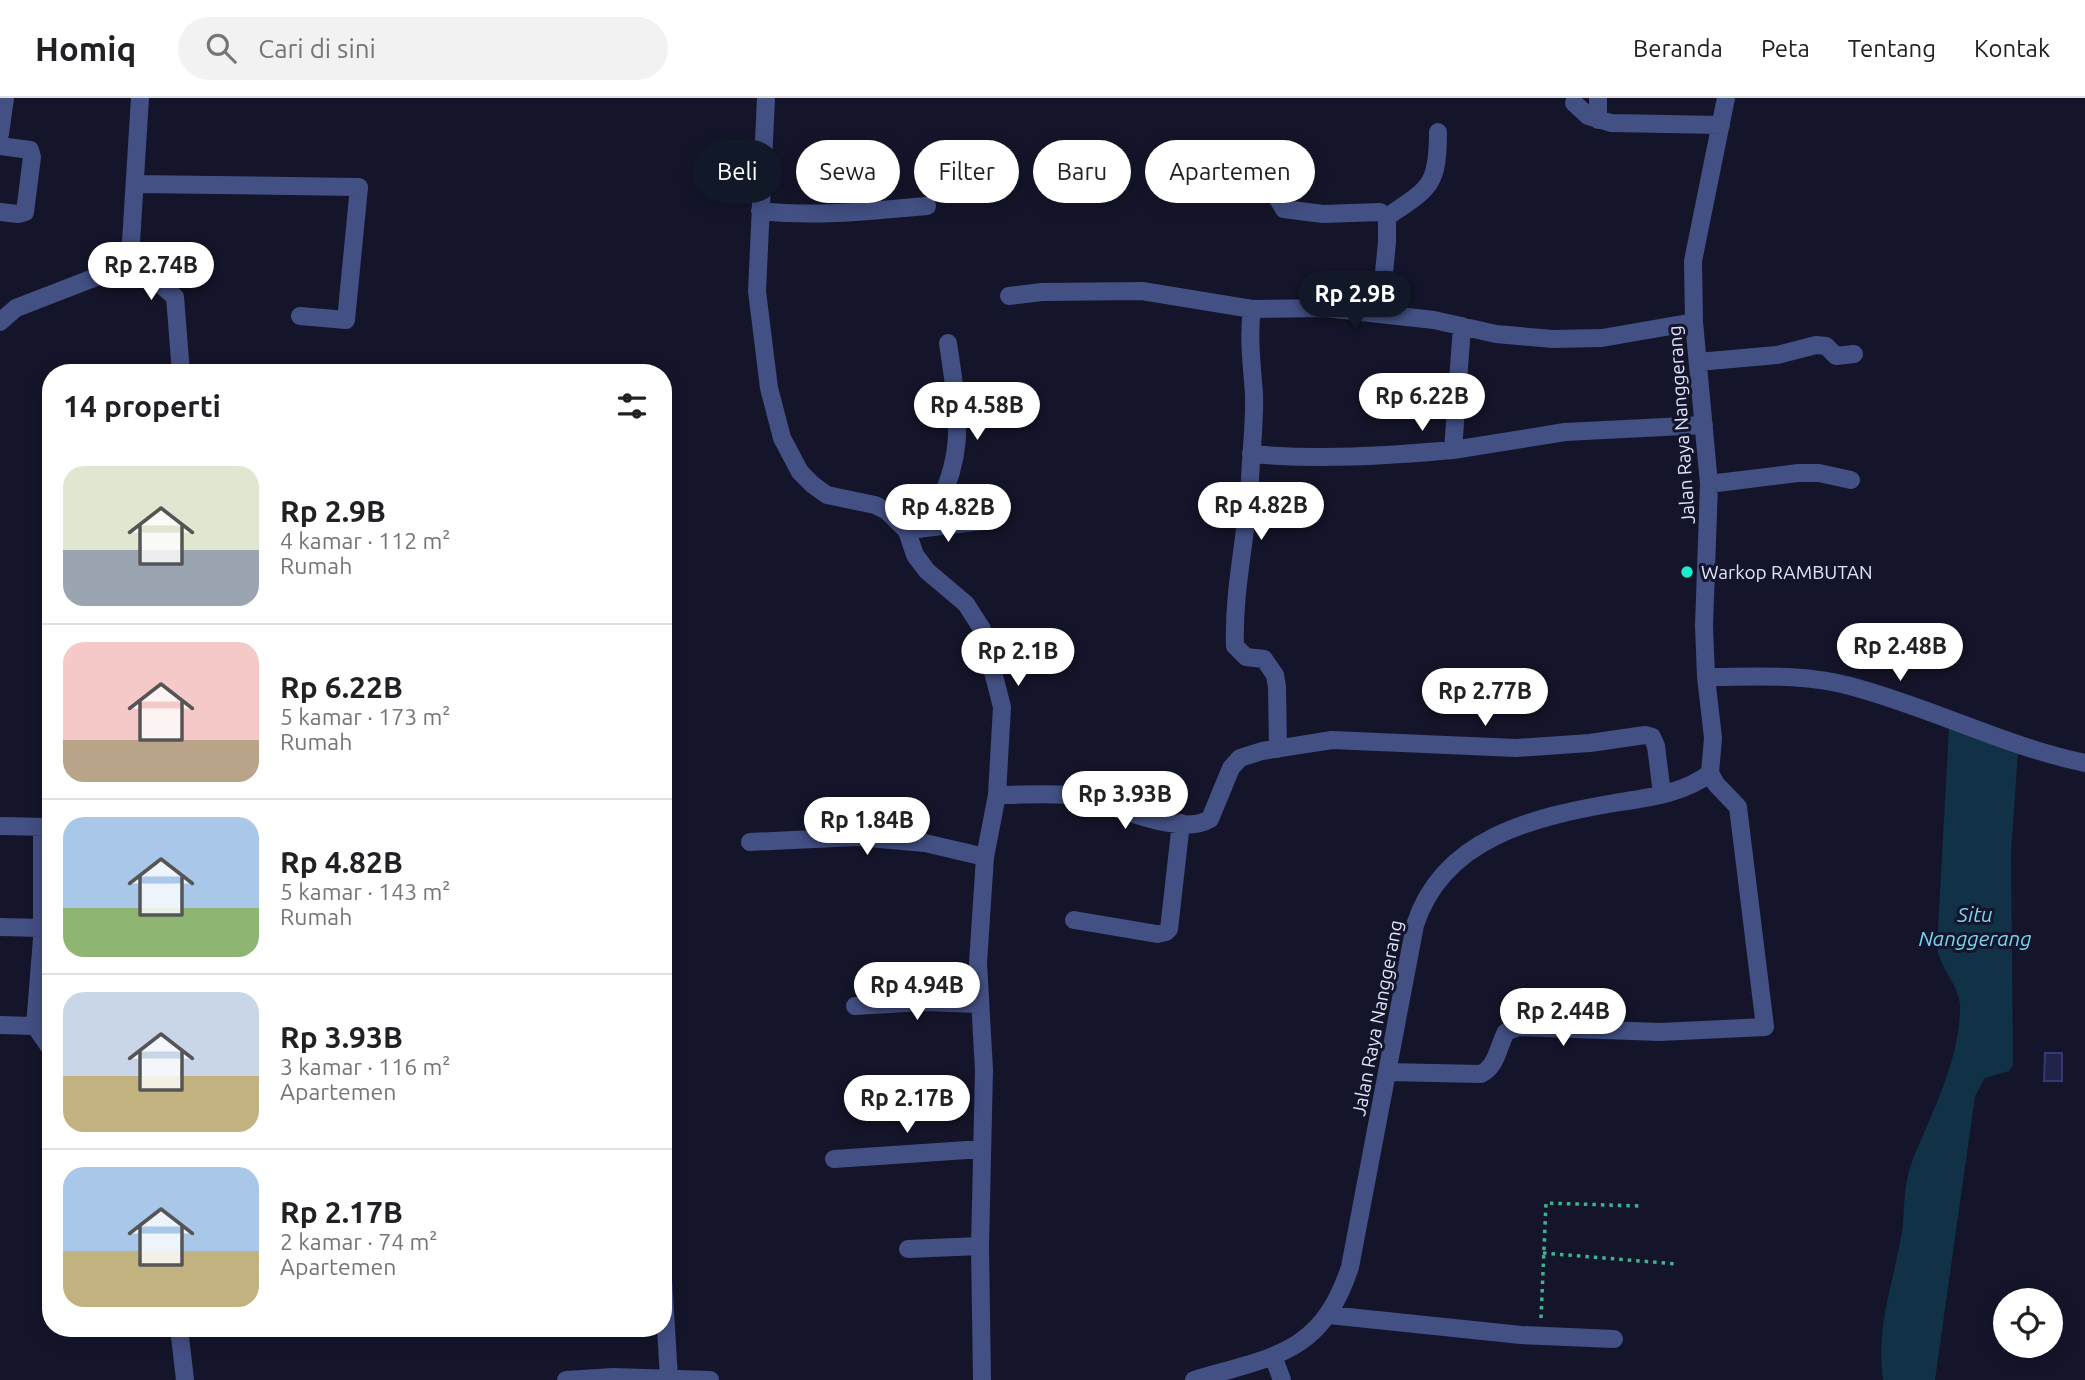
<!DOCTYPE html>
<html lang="id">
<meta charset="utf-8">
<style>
body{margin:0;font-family:Ubuntu,sans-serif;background:#f2f2f2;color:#202124;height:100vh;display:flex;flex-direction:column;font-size:26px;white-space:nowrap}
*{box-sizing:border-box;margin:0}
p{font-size:23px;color:#757577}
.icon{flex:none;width:38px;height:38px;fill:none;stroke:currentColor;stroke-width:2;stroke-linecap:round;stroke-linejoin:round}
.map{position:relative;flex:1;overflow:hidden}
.drawer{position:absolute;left:42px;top:266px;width:630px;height:973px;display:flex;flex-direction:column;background:#fff;border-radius:28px;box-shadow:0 4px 18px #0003}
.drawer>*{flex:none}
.banner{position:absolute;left:693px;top:42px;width:665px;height:63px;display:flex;gap:14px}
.controls{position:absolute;left:1993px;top:1190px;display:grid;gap:14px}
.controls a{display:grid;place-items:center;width:70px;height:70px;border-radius:50%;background:#fff;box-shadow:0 4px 18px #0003;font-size:35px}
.price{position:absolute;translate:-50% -60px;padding:0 16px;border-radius:24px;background:#fff;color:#222;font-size:23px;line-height:46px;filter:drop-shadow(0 2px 4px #0008)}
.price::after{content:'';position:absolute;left:50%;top:42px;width:21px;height:16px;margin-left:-10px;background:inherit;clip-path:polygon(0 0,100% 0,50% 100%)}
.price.selected{background:#111827;color:#fff}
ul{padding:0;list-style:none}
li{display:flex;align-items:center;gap:21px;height:175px;padding:0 21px}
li+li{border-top:2px solid #e0e0e0}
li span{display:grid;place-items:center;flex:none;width:196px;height:140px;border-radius:21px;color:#555}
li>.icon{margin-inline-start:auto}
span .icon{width:84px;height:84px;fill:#fffc;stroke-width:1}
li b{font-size:30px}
h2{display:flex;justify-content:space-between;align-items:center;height:84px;padding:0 21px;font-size:30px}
.pill{padding:0 24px;border-radius:32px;background:#fff;box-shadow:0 4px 18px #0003;font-size:24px;line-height:63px}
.pill.selected{background:#111827;color:#fff}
header{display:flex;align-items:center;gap:42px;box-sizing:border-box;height:98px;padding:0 35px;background:#fff;border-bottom:2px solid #e0e0e0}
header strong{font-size:33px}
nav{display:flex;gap:38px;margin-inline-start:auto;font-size:24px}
.search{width:490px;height:63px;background:#f2f2f2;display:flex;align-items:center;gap:18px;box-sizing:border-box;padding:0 24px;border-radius:38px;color:#757577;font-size:26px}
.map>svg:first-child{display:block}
</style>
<header>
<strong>Homiq</strong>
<div class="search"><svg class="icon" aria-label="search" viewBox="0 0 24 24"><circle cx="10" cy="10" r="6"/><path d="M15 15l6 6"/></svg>Cari di sini</div>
<nav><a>Beranda</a><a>Peta</a><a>Tentang</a><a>Kontak</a></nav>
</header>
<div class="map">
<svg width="2085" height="1282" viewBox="0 0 2085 1282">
<rect width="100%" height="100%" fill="#14152a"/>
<path fill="#103146" d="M1949 630 2018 653 2011 755 2013 967 2009 973 1985 980 1975 998 1935 1282H1883C1876 1223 1893 1189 1902 1134 1905 1110 1903 1084 1913 1061 1932 1015 1961 958 1960 908 1960 888 1940 871 1937 849Z"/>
<path fill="#212349" stroke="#363873" stroke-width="2" d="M2045 955H2062V983H2044Z"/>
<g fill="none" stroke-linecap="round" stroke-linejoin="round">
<path stroke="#3db38f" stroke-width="3.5" stroke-dasharray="3.5 5" stroke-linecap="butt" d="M1543 1155 1677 1166
M1541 1220 1546 1105 1639 1108"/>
<path stroke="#435084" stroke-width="18" d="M140 0 131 144 135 164 175 199 181 275
M766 0 757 193 769 290 782 340 800 374 813 387 827 397 875 407 887 413 907 433 915 457 927 473 966 506 982 531 1002 609 997 697 985 759 978 865 984 972 980 1148 982 1282
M1598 0V22
M1574 5 1588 18 1611 25 1721 27
M0 36 5 0
M0 48 30 52 32 59 25 114 18 116 0 114
M1270 63 1278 101 1284 111 1323 116 1380 114 1387 119V144L1380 216
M135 86 359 89 346 222 300 218
M760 113C816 119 871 113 927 108
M1387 119C1429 90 1438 89 1438 34
M1009 198 1042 194 1142 193 1252 211 1325 210 1434 222 1496 236 1553 241 1602 240 1694 224
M1252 211C1248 240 1252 267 1254 296 1255 324 1251 354 1250 382 1247 438 1233 491 1235 548L1246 559 1264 561 1275 577 1277 589 1278 651
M0 224 16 210 135 164
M1698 264 1777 257 1816 247 1826 248 1836 258 1854 256
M1453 352 1565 334 1704 327
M1251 356C1319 362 1385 358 1453 352L1462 228
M1709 386 1798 375H1819L1851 382
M926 429C968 361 959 320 948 245
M917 431 983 423
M1706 579C1754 579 1803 575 1850 588 1930 609 2004 648 2085 665
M997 697C1020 697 1045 695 1068 697 1104 701 1177 741 1210 721L1231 670 1240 660 1262 653 1332 642 1516 650 1590 645 1645 637 1652 639 1656 648 1662 696
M0 728 51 729
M750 744 857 739 925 745 985 759
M1074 822 1157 836 1166 834 1169 831 1181 725
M0 829 42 830
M855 908 923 904 978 906
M0 927 35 928 51 951
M35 928 42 841V729
M1387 974 1481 976C1497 968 1498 949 1506 934L1518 929 1660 934 1765 929 1738 709 1716 686 1710 675
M834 1061 982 1051
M908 1151 980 1148
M663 1181 669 1280
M1329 1217 1521 1237 1614 1241
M179 1230 185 1282
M1273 1258 1282 1282
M566 1282 613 1279 710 1282
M1194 1282C1274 1258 1321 1257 1350 1169L1415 827C1443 740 1533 719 1614 705 1646 700 1684 696 1710 675L1713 640 1706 579 1704 528 1709 386 1694 224 1693 163 1726 0"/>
</g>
<circle fill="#1deace" stroke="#14152a" stroke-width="2.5" cx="1687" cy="474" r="7"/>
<g text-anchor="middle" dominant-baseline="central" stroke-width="6" stroke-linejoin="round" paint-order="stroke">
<g font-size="19" fill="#dfe3fc" stroke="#14152a">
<text transform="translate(1681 327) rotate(-94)">Jalan Raya Nanggerang</text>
<text transform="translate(1377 920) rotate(-79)">Jalan Raya Nanggerang</text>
</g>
<g font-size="19" fill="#dfe3fc" stroke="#14152a" text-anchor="start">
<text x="1701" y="474">Warkop RAMBUTAN</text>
</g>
<g font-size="21" font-style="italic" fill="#77d7f3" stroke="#14152a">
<text x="1975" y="816">Situ<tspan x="1975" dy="24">Nanggerang</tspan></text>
</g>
</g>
</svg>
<div class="controls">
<a><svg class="icon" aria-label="locate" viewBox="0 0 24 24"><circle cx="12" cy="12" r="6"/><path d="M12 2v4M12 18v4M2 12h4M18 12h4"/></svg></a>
</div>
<b class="price" style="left:151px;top:204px">Rp 2.74B</b>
<b class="price selected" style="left:1355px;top:233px">Rp 2.9B</b>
<b class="price" style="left:1422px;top:335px">Rp 6.22B</b>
<b class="price" style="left:977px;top:344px">Rp 4.58B</b>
<b class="price" style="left:1261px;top:444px">Rp 4.82B</b>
<b class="price" style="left:948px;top:446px">Rp 4.82B</b>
<b class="price" style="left:1900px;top:585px">Rp 2.48B</b>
<b class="price" style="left:1018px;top:590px">Rp 2.1B</b>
<b class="price" style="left:1485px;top:630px">Rp 2.77B</b>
<b class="price" style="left:1125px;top:733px">Rp 3.93B</b>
<b class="price" style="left:867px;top:759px">Rp 1.84B</b>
<b class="price" style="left:917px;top:924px">Rp 4.94B</b>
<b class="price" style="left:1563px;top:950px">Rp 2.44B</b>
<b class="price" style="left:907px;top:1037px">Rp 2.17B</b>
<div class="banner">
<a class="pill selected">Beli</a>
<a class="pill">Sewa</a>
<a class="pill">Filter</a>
<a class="pill">Baru</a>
<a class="pill">Apartemen</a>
</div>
<section class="drawer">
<h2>14 properti<svg class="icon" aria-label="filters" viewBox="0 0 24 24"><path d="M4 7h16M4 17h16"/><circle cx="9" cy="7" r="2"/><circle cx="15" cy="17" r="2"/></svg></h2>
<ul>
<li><span style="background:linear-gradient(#dfe7d0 60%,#9aa5b1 0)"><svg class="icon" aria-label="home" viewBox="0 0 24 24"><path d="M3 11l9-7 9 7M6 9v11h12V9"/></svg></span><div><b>Rp 2.9B</b><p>4 kamar · 112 m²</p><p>Rumah</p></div></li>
<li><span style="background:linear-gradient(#f6c9c9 70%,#b9a48a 0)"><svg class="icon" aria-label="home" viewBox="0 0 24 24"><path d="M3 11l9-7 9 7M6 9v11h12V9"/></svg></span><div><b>Rp 6.22B</b><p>5 kamar · 173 m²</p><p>Rumah</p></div></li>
<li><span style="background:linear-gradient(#a9c7e8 65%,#8fb573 0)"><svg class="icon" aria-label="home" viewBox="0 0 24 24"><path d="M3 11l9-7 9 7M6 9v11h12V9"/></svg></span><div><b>Rp 4.82B</b><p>5 kamar · 143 m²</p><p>Rumah</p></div></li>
<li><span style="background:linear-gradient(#c9d6e8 60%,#c2b280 0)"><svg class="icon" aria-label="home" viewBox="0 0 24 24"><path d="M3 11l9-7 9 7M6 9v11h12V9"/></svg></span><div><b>Rp 3.93B</b><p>3 kamar · 116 m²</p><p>Apartemen</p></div></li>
<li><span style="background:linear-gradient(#a9c7e8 60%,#c2b280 0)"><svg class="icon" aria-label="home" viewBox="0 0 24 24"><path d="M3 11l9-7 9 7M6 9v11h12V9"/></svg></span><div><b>Rp 2.17B</b><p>2 kamar · 74 m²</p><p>Apartemen</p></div></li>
</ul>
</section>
</div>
